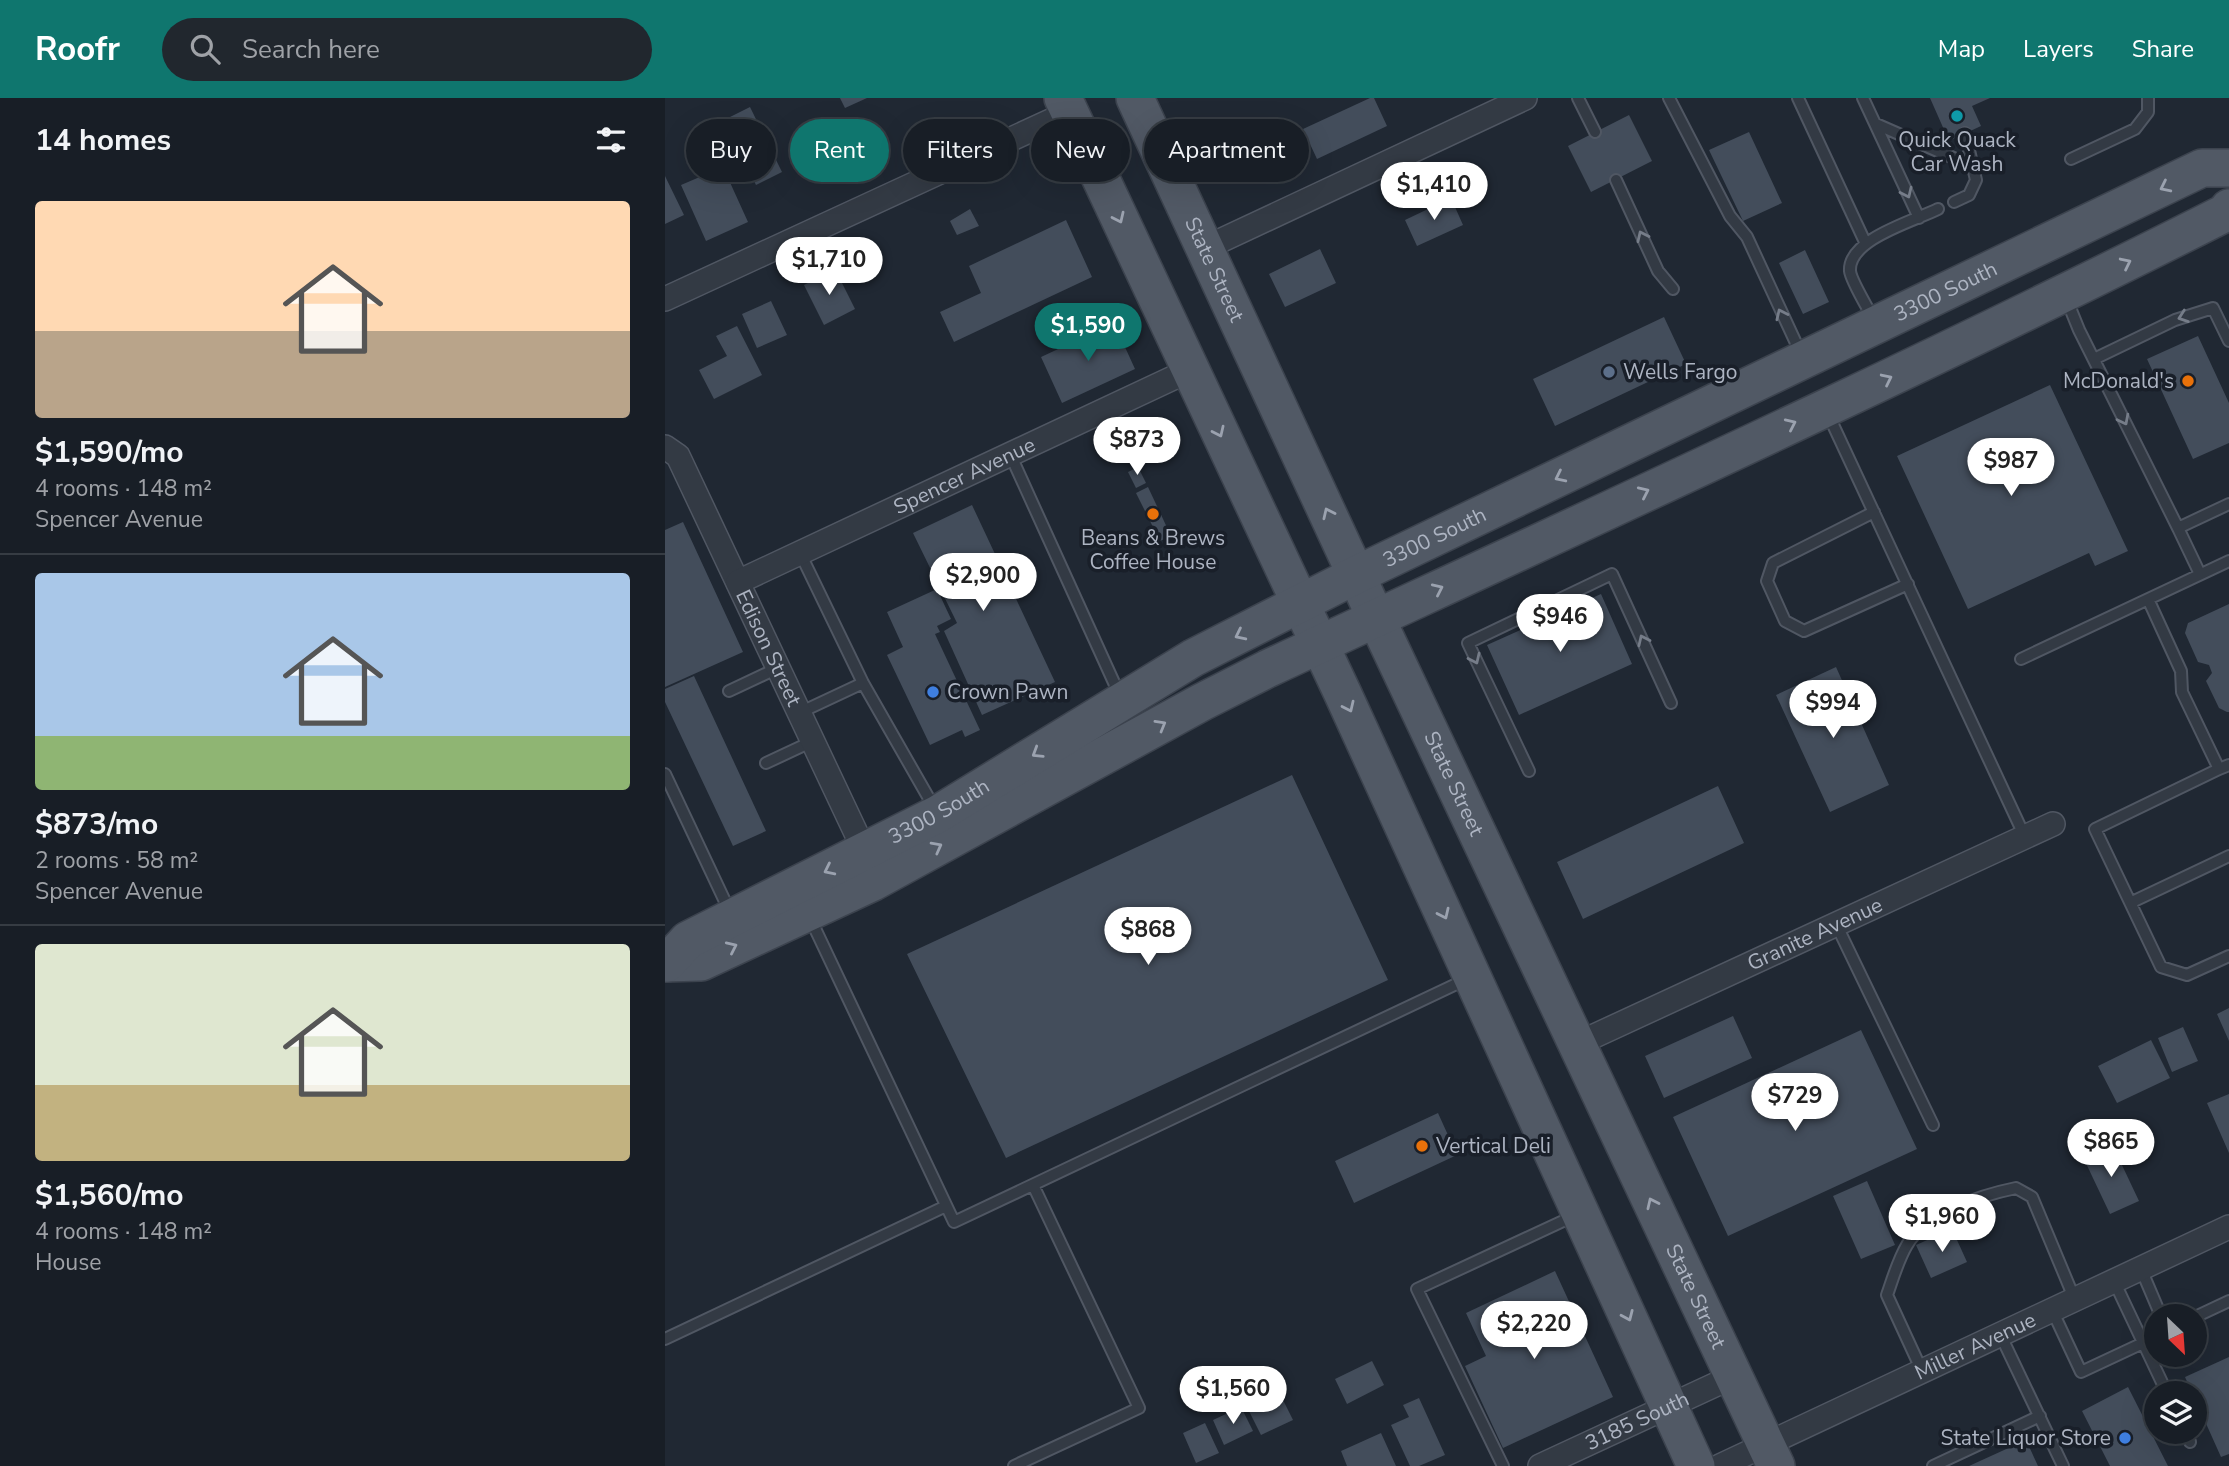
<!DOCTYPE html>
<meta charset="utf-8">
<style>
body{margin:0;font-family:"Nunito Sans",sans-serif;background:#21272e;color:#f1f3f6;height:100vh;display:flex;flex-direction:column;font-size:26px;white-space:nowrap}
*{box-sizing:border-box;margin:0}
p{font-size:23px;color:#9fa2a7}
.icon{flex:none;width:38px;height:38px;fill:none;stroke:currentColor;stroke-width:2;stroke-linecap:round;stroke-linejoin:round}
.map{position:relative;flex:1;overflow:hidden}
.panel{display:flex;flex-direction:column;background:#181e26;width:665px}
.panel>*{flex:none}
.banner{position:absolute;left:21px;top:21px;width:665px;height:63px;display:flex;gap:14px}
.needle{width:46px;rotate:155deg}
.controls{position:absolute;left:1479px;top:1206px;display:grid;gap:14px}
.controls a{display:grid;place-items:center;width:63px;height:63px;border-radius:50%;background:#181e26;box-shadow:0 7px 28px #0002,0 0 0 2px #363c43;font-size:35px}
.price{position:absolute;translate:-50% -60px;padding:0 16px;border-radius:24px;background:#fff;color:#222;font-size:23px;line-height:46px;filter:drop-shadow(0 2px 4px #0008)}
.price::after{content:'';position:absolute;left:50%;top:42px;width:21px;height:16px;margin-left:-10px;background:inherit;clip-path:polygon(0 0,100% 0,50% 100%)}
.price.selected{background:#0f766e;color:#fff}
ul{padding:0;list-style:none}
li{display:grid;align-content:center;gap:14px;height:371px;padding:0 35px}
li+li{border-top:2px solid #363c43}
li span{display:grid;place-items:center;height:217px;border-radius:7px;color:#555}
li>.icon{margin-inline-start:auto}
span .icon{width:126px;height:126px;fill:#fffc;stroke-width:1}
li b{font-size:30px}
h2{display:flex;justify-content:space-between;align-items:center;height:84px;padding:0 35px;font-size:30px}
.tag{padding:0 24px;border-radius:32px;background:#181e26;box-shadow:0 7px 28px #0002,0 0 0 2px #363c43;font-size:24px;line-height:63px}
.tag.selected{background:#0f766e;color:#fff}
header{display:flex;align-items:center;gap:42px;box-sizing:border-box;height:98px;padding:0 35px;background:#0f766e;color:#fff}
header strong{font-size:33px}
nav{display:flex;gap:38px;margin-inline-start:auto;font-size:24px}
.search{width:490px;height:63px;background:#21272e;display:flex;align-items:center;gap:18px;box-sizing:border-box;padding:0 24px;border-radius:38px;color:#9fa2a7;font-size:26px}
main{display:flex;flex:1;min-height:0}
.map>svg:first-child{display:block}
</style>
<header>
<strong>Roofr</strong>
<div class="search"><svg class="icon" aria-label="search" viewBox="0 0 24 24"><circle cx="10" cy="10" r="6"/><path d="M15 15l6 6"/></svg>Search here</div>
<nav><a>Map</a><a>Layers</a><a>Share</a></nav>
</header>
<main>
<section class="panel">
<h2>14 homes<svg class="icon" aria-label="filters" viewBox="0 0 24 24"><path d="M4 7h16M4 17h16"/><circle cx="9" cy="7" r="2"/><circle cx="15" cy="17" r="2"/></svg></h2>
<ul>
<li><span style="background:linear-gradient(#ffd9b3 60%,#b9a48a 0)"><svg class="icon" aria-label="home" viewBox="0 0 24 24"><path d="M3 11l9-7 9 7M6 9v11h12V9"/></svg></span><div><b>$1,590/mo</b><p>4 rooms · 148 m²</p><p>Spencer Avenue</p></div></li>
<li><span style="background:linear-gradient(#a9c7e8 75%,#8fb573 0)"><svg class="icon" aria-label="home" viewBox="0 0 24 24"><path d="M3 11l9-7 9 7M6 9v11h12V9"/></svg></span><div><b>$873/mo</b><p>2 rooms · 58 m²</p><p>Spencer Avenue</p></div></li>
<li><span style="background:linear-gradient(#dfe7d0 65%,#c2b280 0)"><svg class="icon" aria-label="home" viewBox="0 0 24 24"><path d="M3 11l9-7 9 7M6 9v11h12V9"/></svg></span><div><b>$1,560/mo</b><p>4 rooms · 148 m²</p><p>House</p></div></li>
</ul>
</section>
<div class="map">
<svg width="1564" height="1368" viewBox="0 0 1564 1368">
<rect width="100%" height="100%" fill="#202833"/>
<path fill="#434d5b" d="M175 0H202L180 10Z
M705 0H709L722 28 652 61 638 31Z
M1265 0H1325L1307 8 1316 28 1284 43Z
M85 9 117 74 91 87 59 22Z
M964 17 987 63 926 94 903 48Z
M1084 34 1117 105 1078 123 1044 52Z
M58 69 83 124 41 143 16 87Z
M0 78 19 117 0 126Z
M786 100 798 127 752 148 740 122Z
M305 111 314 128 292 137 285 123Z
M401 122 427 179 289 244 275 214 316 195 304 168Z
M655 151 671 185 620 209 604 176Z
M1140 152 1164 204 1138 216 1114 165Z
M170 171 190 211 159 227 139 187Z
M106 203 122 237 92 250 77 216Z
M999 219 1021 266 890 328 868 281Z
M449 225 470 271 397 305 376 259Z
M72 228 97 277 49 301 34 272 62 258 51 238Z
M1533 238 1564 305V345L1528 361 1482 261Z
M1385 287 1463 453 1430 468 1424 455 1303 511 1232 358Z
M473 369 481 385 471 390 463 374Z
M483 389 506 438 495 443 471 395Z
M307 407 390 584 317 617 279 533 292 525 248 435Z
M18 424 78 554 0 589V432Z
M272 491 286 521 272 528 275 534 270 536 315 632 300 639 297 632 265 647 222 557 238 549 222 514Z
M936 496 967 566 854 617 822 547Z
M1564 506V614H1562L1554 610 1541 583 1547 575 1544 567 1533 564 1520 535 1523 525Z
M1171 569 1224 687 1165 714 1111 597Z
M29 578 101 733 68 748 0 604V591Z
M627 677 723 882 341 1060 242 856Z
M1053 688 1079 745 918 821 892 764Z
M1564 910V943L1552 916Z
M1068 918 1087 960 999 1000 980 958Z
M1518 929 1533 963 1507 974 1493 940Z
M1196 932 1252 1051 1063 1138 1008 1019Z
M1486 942 1505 980 1452 1005 1433 968Z
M1564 996V1055L1542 1005Z
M773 1015 792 1057 689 1105 670 1063Z
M1447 1046 1474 1103 1445 1116 1418 1059Z
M1202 1083 1230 1147 1196 1161 1168 1098Z
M1287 1131 1302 1164 1266 1180 1251 1147Z
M890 1173 948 1299 838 1350 800 1268 821 1258 801 1215Z
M1564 1259V1356L1556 1359 1530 1301V1295H1527L1520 1279Z
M707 1263 719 1287 682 1306 670 1281Z
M1463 1289 1503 1368H1445L1417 1313Z
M612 1290 628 1322 596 1337 580 1305Z
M754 1300 780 1357 754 1368H745L726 1327 744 1319 738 1307Z
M576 1309 588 1333 559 1347 548 1322Z
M540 1325 554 1355 531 1365 518 1335Z
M716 1335 731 1368H682L676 1353Z
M1361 1342 1373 1368H1304Z"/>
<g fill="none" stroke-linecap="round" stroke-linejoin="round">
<defs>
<path id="lane" d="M913 0 930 34
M1004 0 1065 118 1082 139 1137 258
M1133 0 1200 144
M1198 0 1254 120
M1211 26 1309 69
M1406 61 1470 31 1483 14V0
M951 82 993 173 1008 191
M1289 104 1304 97 1311 82 1300 35
M1401 200 1414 232 1513 430 1564 406
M1209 222C1204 212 1186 183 1185 173 1183 141 1249 123 1273 111
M1429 261 1510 222 1548 210 1564 243
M1163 316 1360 739
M345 356 456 600
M1209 414 1108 465 1102 483 1120 523 1139 533 1243 486
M1513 430 1535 476
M136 457 198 585 270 711
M1483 501 1516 573 1517 594 1554 671 1564 667
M1356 561 1564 463
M64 593 113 570
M134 615 198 585
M101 665 148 643
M1554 671 1430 731 1496 869 1522 877 1564 858
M864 673 803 545 947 476 1006 605
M0 676 65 814
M1467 804 1564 758
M145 820 289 1124 802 881
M1171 826 1268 1027
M1476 1171 1496 1218
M1449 1183 1502 1295
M1387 1212 1416 1274 1478 1245
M1530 1219 1564 1203
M1335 1236 1398 1368
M0 1241 281 1108
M1257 1273 1222 1197C1228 1180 1233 1162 1242 1147 1260 1115 1317 1097 1351 1090L1367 1099 1410 1202
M1520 1334 1525 1344
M349 1368 474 1310 368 1087
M838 1368 752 1191 911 1117
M1268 1368 1375 1318"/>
<g id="street">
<path d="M540 150 860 0"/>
<path d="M0 201 405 14"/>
<path id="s1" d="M0 349 13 358 200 754"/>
<path id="s2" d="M73 484 525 272"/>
<path id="s3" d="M912 946 1388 726"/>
<path id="s4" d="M875 1368 1069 1278"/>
<path id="s5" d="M1055 1368 1564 1129"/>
</g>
<g id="primary">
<path d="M398 0 677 594 1031 1368"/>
<path id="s6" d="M470 0 711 520 1111 1368"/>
<path d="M0 865 36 864 208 784 537 604 602 571C922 422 1244 275 1560 115L1564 110"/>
<path id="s7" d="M2 865 23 842 273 716 528 560 691 477 1537 70H1564"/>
</g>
</defs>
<use href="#lane" stroke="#505763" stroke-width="14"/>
<use href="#street" stroke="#505763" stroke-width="26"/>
<use href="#primary" stroke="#3c434e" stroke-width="40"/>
<use href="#lane" stroke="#333a44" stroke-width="10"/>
<use href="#street" stroke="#333a44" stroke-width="23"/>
<use href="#primary" stroke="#515965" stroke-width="37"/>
</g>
<defs><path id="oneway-chevron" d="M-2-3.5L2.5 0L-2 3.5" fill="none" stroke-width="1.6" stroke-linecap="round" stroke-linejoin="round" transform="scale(1.75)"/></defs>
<g stroke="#9ba2af">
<use href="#oneway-chevron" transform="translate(1500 89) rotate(154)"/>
<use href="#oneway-chevron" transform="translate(454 120) rotate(65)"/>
<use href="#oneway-chevron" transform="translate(1461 165) rotate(-26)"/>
<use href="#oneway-chevron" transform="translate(1222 281) rotate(-26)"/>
<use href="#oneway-chevron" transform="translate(1126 326) rotate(-25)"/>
<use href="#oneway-chevron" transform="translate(554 334) rotate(65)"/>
<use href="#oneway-chevron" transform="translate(895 379) rotate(154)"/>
<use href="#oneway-chevron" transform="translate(979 394) rotate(-25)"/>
<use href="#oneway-chevron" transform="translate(663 415) rotate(-115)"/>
<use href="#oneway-chevron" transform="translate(773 491) rotate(-25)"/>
<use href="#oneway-chevron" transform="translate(575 537) rotate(154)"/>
<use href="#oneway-chevron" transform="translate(684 609) rotate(65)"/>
<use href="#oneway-chevron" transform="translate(496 627) rotate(-30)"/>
<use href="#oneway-chevron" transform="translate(372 655) rotate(148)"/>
<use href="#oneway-chevron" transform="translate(272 749) rotate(-28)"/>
<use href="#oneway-chevron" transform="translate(164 772) rotate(154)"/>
<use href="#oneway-chevron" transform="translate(779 816) rotate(65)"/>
<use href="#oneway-chevron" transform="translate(67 849) rotate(-25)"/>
<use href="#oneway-chevron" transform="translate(987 1105) rotate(-115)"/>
<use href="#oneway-chevron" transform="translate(963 1218) rotate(66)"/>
</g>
<g stroke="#767d89">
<use href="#oneway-chevron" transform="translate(1242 95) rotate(65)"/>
<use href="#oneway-chevron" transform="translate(977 138) rotate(-115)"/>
<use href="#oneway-chevron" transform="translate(1116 216) rotate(-115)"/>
<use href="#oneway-chevron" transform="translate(1518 219) rotate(161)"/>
<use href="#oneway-chevron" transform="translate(1459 322) rotate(63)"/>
<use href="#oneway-chevron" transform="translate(978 542) rotate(-115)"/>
<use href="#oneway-chevron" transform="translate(810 561) rotate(65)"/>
</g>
<circle fill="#0f9aa8" stroke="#191f29" stroke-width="2.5" cx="1292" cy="18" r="7"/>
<circle fill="#5c6f8a" stroke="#191f29" stroke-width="2.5" cx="944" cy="274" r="7"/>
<g fill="#e8710a" stroke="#191f29" stroke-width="2.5">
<circle cx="1523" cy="283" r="7"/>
<circle cx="488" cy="416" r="7"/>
<circle cx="757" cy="1048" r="7"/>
</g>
<g fill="#3f7fe0" stroke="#191f29" stroke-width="2.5">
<circle cx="268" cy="594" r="7"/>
<circle cx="1460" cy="1340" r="7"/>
</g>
<g text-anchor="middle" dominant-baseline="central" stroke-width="7" stroke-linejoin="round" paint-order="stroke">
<g font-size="21" fill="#adb4c2" stroke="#191f29" text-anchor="start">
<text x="1292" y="42" text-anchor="middle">Quick Quack<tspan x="1292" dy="24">Car Wash</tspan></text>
<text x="958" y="274">Wells Fargo</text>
<text x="1509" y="283" text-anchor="end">McDonald's</text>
<text x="488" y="440" text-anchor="middle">Beans &amp; Brews<tspan x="488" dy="24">Coffee House</tspan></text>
<text x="282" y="594">Crown Pawn</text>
<text x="771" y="1048">Vertical Deli</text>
<text x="1446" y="1340" text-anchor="end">State Liquor Store</text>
</g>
<g font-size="21" fill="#adb4c2" stroke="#191f29">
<text stroke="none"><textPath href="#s6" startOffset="189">State Street</textPath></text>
<text stroke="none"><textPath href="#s7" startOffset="1447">3300 South</textPath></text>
<text stroke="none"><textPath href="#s2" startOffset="250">Spencer Avenue</textPath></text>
<text stroke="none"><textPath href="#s7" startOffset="880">3300 South</textPath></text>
<text stroke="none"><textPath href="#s1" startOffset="228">Edison Street</textPath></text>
<text stroke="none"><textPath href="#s6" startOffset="756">State Street</textPath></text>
<text stroke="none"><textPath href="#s7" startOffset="313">3300 South</textPath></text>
<text stroke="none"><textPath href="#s3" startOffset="262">Granite Avenue</textPath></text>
<text stroke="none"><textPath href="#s6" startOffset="1323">State Street</textPath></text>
<text stroke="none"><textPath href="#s5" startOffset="282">Miller Avenue</textPath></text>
<text stroke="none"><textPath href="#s4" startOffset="107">3185 South</textPath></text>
</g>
</g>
</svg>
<div class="controls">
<a><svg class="needle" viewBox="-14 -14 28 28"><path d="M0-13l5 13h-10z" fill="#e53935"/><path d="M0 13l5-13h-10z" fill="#9fa2a7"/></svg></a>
<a><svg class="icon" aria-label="layers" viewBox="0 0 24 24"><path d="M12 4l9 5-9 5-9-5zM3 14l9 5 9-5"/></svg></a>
</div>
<b class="price" style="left:769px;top:124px">$1,410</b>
<b class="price" style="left:164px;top:199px">$1,710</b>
<b class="price selected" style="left:423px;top:265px">$1,590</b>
<b class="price" style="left:472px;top:379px">$873</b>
<b class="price" style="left:1346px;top:400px">$987</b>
<b class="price" style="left:318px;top:515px">$2,900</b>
<b class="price" style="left:895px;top:556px">$946</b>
<b class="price" style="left:1168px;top:642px">$994</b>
<b class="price" style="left:483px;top:869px">$868</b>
<b class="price" style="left:1130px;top:1035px">$729</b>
<b class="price" style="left:1446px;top:1081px">$865</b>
<b class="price" style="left:1277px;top:1156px">$1,960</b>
<b class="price" style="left:869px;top:1263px">$2,220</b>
<b class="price" style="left:568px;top:1328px">$1,560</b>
<div class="banner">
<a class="tag">Buy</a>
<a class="tag selected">Rent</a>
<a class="tag">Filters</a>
<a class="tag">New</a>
<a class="tag">Apartment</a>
</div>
</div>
</main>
